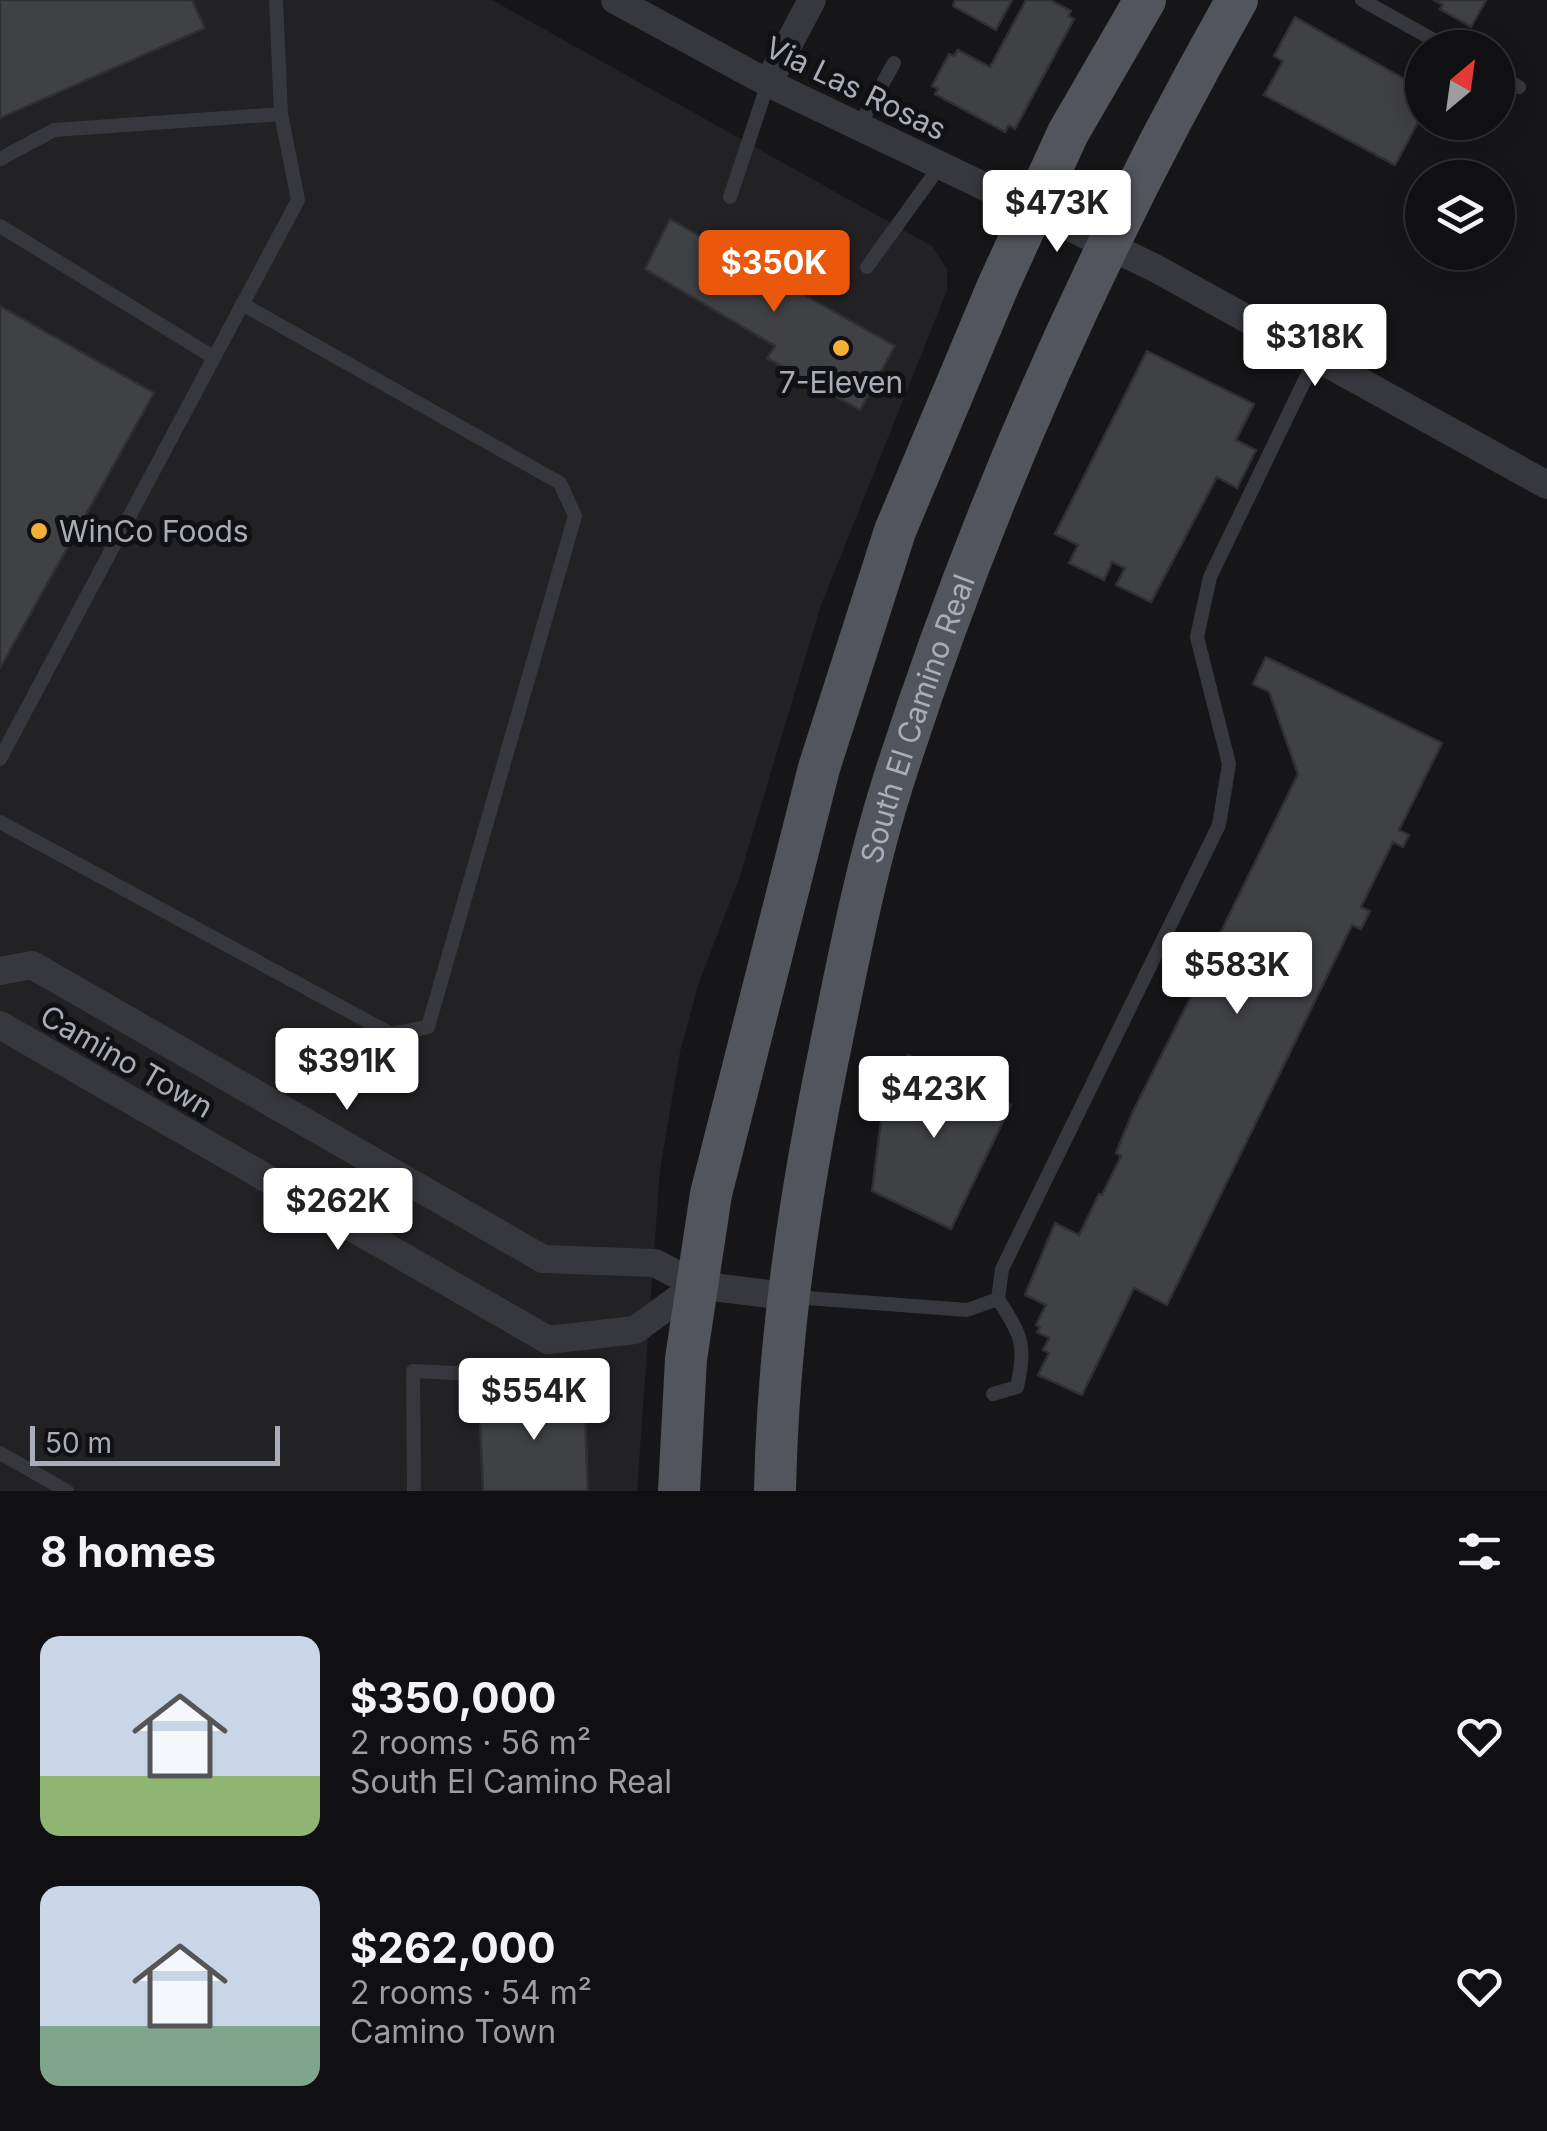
<!DOCTYPE html>
<meta charset="utf-8">
<style>
body{margin:0;font-family:Inter,sans-serif;background:#1e1e20;color:#f1f3f6;height:100vh;display:flex;flex-direction:column;font-size:38px;white-space:nowrap}
*{box-sizing:border-box;margin:0}
p{font-size:32px;color:#9c9d9f}
.icon{flex:none;width:55px;height:55px;fill:none;stroke:currentColor;stroke-width:2;stroke-linecap:round;stroke-linejoin:round}
.map{position:relative;height:1491px;overflow:hidden}
.side{display:flex;flex-direction:column;background:#101012;flex:1}
.side>*{flex:none}
.needle{width:65px;rotate:29deg}
.controls{position:absolute;left:1405px;top:30px;display:grid;gap:20px}
.controls a{display:grid;place-items:center;width:110px;height:110px;border-radius:50%;background:#101012;box-shadow:0 5px 25px #0003,0 0 0 2px #303032;font-size:50px}
.scale{position:absolute;left:30px;bottom:25px;width:250px;box-sizing:border-box;padding-left:10px;border:5px solid #a8adb8;border-top:0;font-size:28px;line-height:35px;white-space:nowrap;color:#a8adb8;-webkit-text-stroke:8px #111113;paint-order:stroke}
.price{position:absolute;translate:-50% -85px;padding:0 22px;border-radius:10px;background:#fff;color:#222;font-size:32px;line-height:65px;filter:drop-shadow(0 2px 5px #0008)}
.price::after{content:'';position:absolute;left:50%;top:60px;width:30px;height:22px;margin-left:-15px;background:inherit;clip-path:polygon(0 0,100% 0,50% 100%)}
.price.selected{background:#ea580c;color:#fff}
ul{padding:0;list-style:none}
li{display:flex;align-items:center;gap:30px;height:250px;padding:0 40px}
li span{display:grid;place-items:center;flex:none;width:280px;height:200px;border-radius:20px;color:#555}
li>.icon{margin-inline-start:auto}
span .icon{width:120px;height:120px;fill:#fffc;stroke-width:1}
li b{font-size:42px}
h2{display:flex;justify-content:space-between;align-items:center;height:120px;padding:0 40px;font-size:42px}
.map>svg:first-child{display:block}
</style>
<div class="map">
<svg width="1547" height="1491" viewBox="0 0 1547 1491">
<rect width="100%" height="100%" fill="#161618"/>
<path fill="#222225" d="M0 0H492L932 246 947 269V290L821 605 739 879 699 982 680 1052 660 1170 637 1491H0Z"/>
<path fill="#404145" stroke="#303034" stroke-width="2.5" d="M0 0H192L205 28 0 118Z
M1012 0 996 30 953 6 955 0Z
M1026 0H1050L1071 11 1068 16 1074 19 1015 129 1009 125 1005 132 935 94 938 89 932 86 949 54 954 56 958 50 990 67Z
M1434 0H1486L1471 27 1440 9 1443 5Z
M1295 17 1422 89V115L1395 165 1264 95 1283 61 1274 56Z
M670 219 895 346 860 410 767 358 775 346 645 269Z
M0 306 154 393 0 668Z
M1147 351 1254 404 1236 440 1256 450 1237 488 1217 477 1151 602 1116 585 1125 568 1112 562 1104 580 1069 563 1078 545 1055 534Z
M1266 657 1442 743 1399 830 1409 835 1403 847 1393 842 1361 907 1370 911 1361 929 1352 925 1167 1305 1134 1288 1082 1395 1038 1375 1049 1353 1043 1350 1049 1338 1037 1332 1040 1327 1036 1325 1046 1305 1025 1295 1055 1223 1079 1235 1099 1194 1102 1195 1121 1156 1116 1153 1133 1111 1197 985 1203 988 1223 948 1215 944 1298 774 1269 692 1253 684Z
M908 1055 1011 1105 951 1229 872 1191 883 1105Z
M584 1394 588 1491H483L479 1398Z"/>
<g fill="none" stroke-linecap="round" stroke-linejoin="round">
<path stroke="#37383d" stroke-width="14" d="M1362 0 1448 48
M1498 75 1519 87
M859 126 894 63
M0 159 54 130 281 114 276 0
M730 197 768 83
M0 226 213 357
M867 267 940 166
M0 759 298 200 281 114
M0 822 391 1034 428 1027 575 516 560 483 242 304
M794 1297 967 1310 998 1299 1002 1269 1219 825 1229 764 1197 637 1210 577 1316 357
M993 1394 1017 1387C1027 1344 1021 1335 998 1299
M0 1453 67 1491
M414 1491 413 1371 536 1377"/>
<path stroke="#37383d" stroke-width="28" d="M615 0 768 83 1155 268 1547 485
M768 83 812 0
M0 971 32 965 543 1259 655 1263 697 1285 786 1296
M0 1025 548 1340 635 1330 697 1285"/>
<g stroke="#53555c" stroke-width="42">
<path d="M679 1491 686 1359 711 1194 819 768 895 531 998 286 1068 133 1145 0"/>
<path id="s1" d="M775 1491C778 1339 800 1193 831 1044 849 956 866 867 893 782 980 509 1096 249 1237 0"/>
</g>
</g>
<g fill="#f2b134" stroke="#111113" stroke-width="4">
<circle cx="841" cy="348" r="10"/>
<circle cx="39" cy="531" r="10"/>
</g>
<g text-anchor="middle" dominant-baseline="central" stroke-width="10" stroke-linejoin="round" paint-order="stroke">
<g font-size="30" fill="#a8adb8" stroke="#111113">
<text transform="translate(856 88) rotate(26)">Via Las Rosas</text>
<text stroke="none"><textPath href="#s1" startOffset="788">South El Camino Real</textPath></text>
<text transform="translate(127 1061) rotate(30)">Camino Town</text>
</g>
<g font-size="30" fill="#a8adb8" stroke="#111113">
<text x="841" y="382">7-Eleven</text>
<text x="59" y="531" text-anchor="start">WinCo Foods</text>
</g>
</g>
</svg>
<div class="controls">
<a><svg class="needle" viewBox="-14 -14 28 28"><path d="M0-13l5 13h-10z" fill="#e53935"/><path d="M0 13l5-13h-10z" fill="#9c9d9f"/></svg></a>
<a><svg class="icon" aria-label="layers" viewBox="0 0 24 24"><path d="M12 4l9 5-9 5-9-5zM3 14l9 5 9-5"/></svg></a>
</div>
<div class="scale">50 m</div>
<b class="price" style="left:1057px;top:255px">$473K</b>
<b class="price selected" style="left:774px;top:315px">$350K</b>
<b class="price" style="left:1315px;top:389px">$318K</b>
<b class="price" style="left:1237px;top:1017px">$583K</b>
<b class="price" style="left:347px;top:1113px">$391K</b>
<b class="price" style="left:934px;top:1141px">$423K</b>
<b class="price" style="left:338px;top:1253px">$262K</b>
<b class="price" style="left:534px;top:1443px">$554K</b>
</div>
<section class="side">
<h2>8 homes<svg class="icon" aria-label="filters" viewBox="0 0 24 24"><path d="M4 7h16M4 17h16"/><circle cx="9" cy="7" r="2"/><circle cx="15" cy="17" r="2"/></svg></h2>
<ul>
<li><span style="background:linear-gradient(#c9d6e8 70%,#8fb573 0)"><svg class="icon" aria-label="home" viewBox="0 0 24 24"><path d="M3 11l9-7 9 7M6 9v11h12V9"/></svg></span><div><b>$350,000</b><p>2 rooms · 56 m²</p><p>South El Camino Real</p></div><svg class="icon" aria-label="heart" viewBox="0 0 24 24"><path d="M12 20l-8-8c-3-5 5-10 8-4 3-6 11-1 8 4z"/></svg></li>
<li><span style="background:linear-gradient(#c9d6e8 70%,#7fa58c 0)"><svg class="icon" aria-label="home" viewBox="0 0 24 24"><path d="M3 11l9-7 9 7M6 9v11h12V9"/></svg></span><div><b>$262,000</b><p>2 rooms · 54 m²</p><p>Camino Town</p></div><svg class="icon" aria-label="heart" viewBox="0 0 24 24"><path d="M12 20l-8-8c-3-5 5-10 8-4 3-6 11-1 8 4z"/></svg></li>
</ul>
</section>
